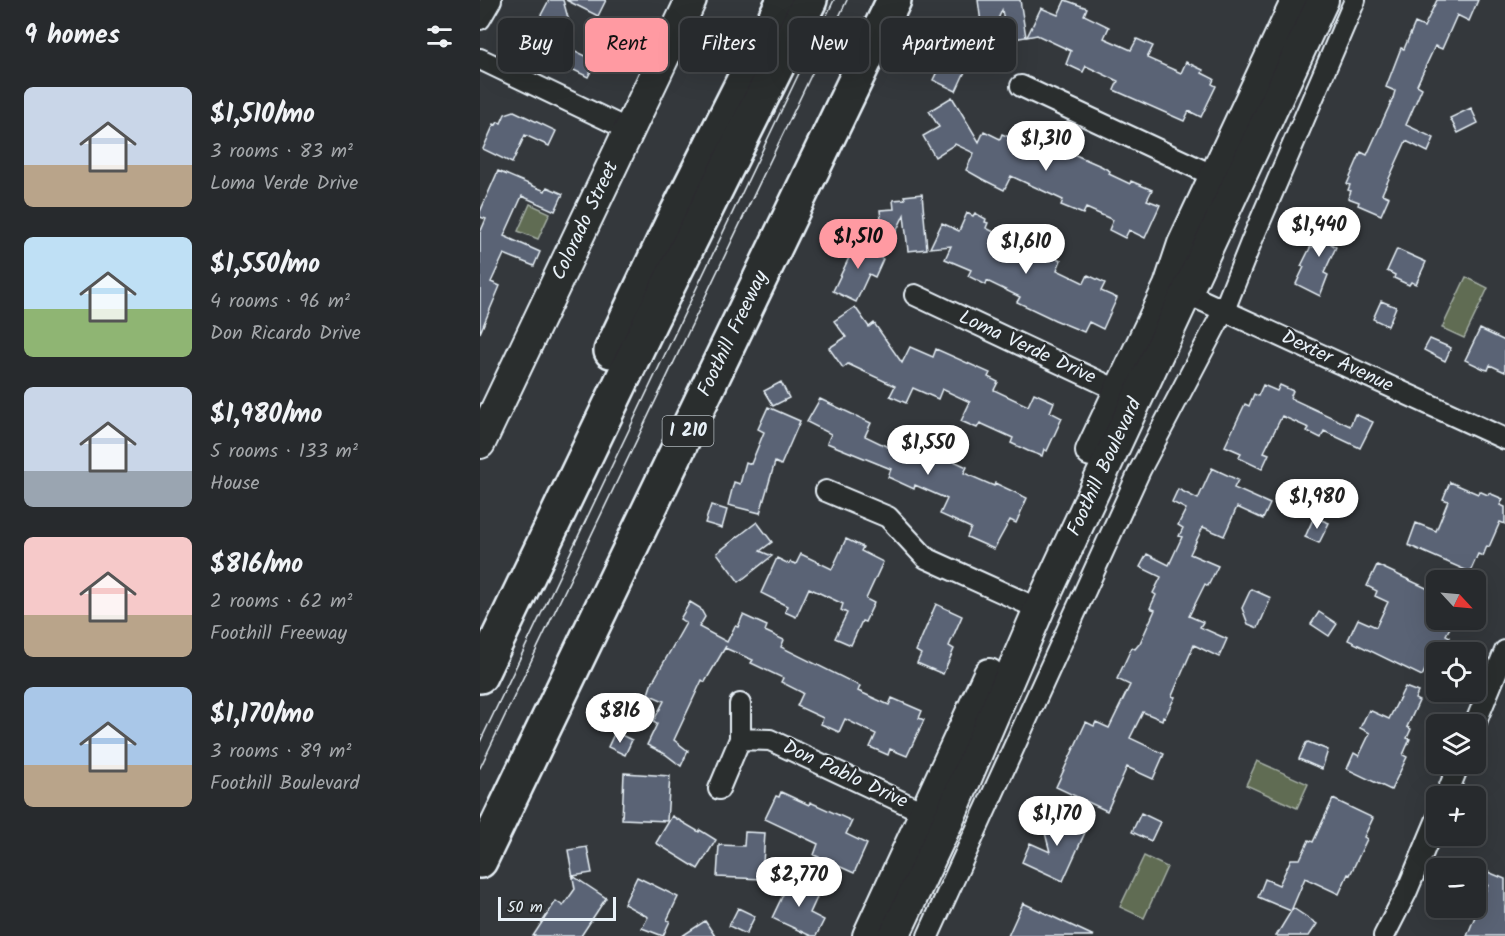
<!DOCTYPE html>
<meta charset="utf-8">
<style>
body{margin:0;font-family:Kalam,sans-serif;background:#333639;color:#f1f3f6;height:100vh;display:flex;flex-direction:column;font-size:22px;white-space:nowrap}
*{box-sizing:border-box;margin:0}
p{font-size:20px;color:#a4a7aa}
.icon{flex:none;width:33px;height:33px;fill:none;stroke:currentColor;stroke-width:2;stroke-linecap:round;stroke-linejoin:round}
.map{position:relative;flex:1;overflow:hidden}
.panel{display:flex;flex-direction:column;background:#272a2d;width:480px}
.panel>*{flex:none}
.banner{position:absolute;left:18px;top:18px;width:570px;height:54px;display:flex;gap:12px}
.needle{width:39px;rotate:116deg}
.tools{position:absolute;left:946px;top:570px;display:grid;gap:12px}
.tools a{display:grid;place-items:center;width:60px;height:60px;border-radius:9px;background:#272a2d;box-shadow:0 6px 24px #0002,0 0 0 2px #434649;font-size:30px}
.scale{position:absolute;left:18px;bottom:15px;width:118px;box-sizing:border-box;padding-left:6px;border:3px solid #e8f1f8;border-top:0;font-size:16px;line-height:21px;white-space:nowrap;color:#e8f1f8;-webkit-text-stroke:4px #2a2d2e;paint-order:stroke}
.price{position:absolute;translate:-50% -51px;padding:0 14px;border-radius:21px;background:#fff;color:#222;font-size:20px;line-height:39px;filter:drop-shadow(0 2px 3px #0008)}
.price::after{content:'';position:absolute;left:50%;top:36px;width:18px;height:14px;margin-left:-9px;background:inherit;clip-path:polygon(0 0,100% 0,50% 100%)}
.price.current{background:#ff9aa2;color:#111}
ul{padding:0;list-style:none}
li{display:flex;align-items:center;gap:18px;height:150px;padding:0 24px}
li span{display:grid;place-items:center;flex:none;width:168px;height:120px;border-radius:9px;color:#555}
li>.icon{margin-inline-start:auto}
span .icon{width:72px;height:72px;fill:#fffc;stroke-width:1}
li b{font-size:26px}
h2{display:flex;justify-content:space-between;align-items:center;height:72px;padding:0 24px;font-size:26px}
.chip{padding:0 21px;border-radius:9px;background:#272a2d;box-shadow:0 6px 24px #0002,0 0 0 2px #434649;font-size:21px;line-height:54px}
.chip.current{background:#ff9aa2;color:#111}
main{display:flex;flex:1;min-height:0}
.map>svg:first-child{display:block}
</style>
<main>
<section class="panel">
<h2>9 homes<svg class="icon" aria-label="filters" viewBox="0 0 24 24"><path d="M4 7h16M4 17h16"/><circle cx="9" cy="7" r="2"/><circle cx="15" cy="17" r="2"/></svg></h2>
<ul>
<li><span style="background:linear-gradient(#c9d6e8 65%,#b9a48a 0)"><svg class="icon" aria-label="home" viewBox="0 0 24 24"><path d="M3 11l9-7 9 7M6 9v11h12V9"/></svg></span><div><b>$1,510/mo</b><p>3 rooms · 83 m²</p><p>Loma Verde Drive</p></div></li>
<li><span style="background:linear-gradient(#bfe0f5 60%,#8fb573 0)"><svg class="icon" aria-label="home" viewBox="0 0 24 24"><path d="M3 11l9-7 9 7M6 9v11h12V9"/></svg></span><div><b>$1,550/mo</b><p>4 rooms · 96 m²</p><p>Don Ricardo Drive</p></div></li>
<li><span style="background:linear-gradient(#c9d6e8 70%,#9aa5b1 0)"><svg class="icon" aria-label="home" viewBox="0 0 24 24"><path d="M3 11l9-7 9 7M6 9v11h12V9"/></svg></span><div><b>$1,980/mo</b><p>5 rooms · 133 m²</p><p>House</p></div></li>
<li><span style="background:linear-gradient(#f6c9c9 65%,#b9a48a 0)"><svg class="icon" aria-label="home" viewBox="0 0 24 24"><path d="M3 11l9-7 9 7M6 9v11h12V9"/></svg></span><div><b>$816/mo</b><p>2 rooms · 62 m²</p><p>Foothill Freeway</p></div></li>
<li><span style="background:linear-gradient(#a9c7e8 65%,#b9a48a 0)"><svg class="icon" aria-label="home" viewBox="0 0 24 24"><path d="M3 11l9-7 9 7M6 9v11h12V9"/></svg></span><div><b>$1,170/mo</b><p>3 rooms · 89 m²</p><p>Foothill Boulevard</p></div></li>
</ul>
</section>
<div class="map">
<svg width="1025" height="936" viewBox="0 0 1025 936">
<rect width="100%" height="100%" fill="#34383c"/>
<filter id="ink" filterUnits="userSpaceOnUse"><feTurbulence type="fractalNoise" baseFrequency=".0167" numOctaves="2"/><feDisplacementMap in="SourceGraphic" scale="12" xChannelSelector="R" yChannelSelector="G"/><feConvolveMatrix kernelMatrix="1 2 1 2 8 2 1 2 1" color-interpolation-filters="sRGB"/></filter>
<g filter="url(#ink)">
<path fill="#616c52" stroke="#a4aea5" stroke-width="1.5" d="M50 204 70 213 58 239 38 231Z
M986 277 1008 288 984 338 962 328Z
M777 761 828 784 817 808 766 785Z
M664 856 687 867 664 918 640 907Z"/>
<path fill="#5a6374" stroke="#e8f1f8" stroke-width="1.5" d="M69 0H83L90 25 81 44 116 61 108 77 49 48 54 38 50 36Z
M86 0H126L118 16Z
M498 0H540L546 37 527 40 522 10 514 28 502 30Z
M585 0 607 8 604 15 629 27 624 38 651 50 657 39 673 46 667 58 701 73 706 62 723 70 722 73 734 79 732 84 736 86 721 117 709 111 704 121 652 98 634 90 638 81 606 66 603 72 586 64 591 51 557 35 547 37 561 8 578 15Z
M957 0H998L989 21 977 15 962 49 955 46 937 85 942 88 926 125 954 138 948 152 926 141 902 194 909 197 901 215 878 205 879 202 868 198 871 191 868 190 870 185 867 184 881 152 887 155 913 98 915 91 906 87 921 48 924 49 935 23 944 27Z
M478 28 501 39 497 46 504 49 495 66 489 63 476 91 453 80Z
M472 97 499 142 504 131 520 139 522 134 550 146 554 137 621 166 630 171 629 174 650 184 651 181 672 190 667 200 680 205 665 238 649 230 645 238 629 230 633 220 606 208 603 214 581 205 583 200 531 176 524 190 502 179 486 170 494 153 475 144 455 157 443 136 459 127 449 111Z
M991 108 998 123 978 133 970 118Z
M34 111 76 131 69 146 45 135 32 163 3 149 14 124 16 125 18 122 21 123 25 114Z
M18 171 65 191 67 187 83 194 75 211 42 196 24 236 60 252 54 266 24 254 11 282 20 286 0 333V233L6 219 0 217V212Z
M442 194 447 249 428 251 424 215 413 238 403 239 400 210 414 209 413 200 425 199 424 196Z
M487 213 493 216 495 213 506 219 505 222 508 223 506 228 531 241 562 255 564 253 581 260 577 270 604 283 608 275 625 283 621 291 637 298 623 329 609 322 604 332 575 320 537 302 540 297 507 281 506 285 488 276 491 270 465 259 471 246 450 248 462 223 479 231Z
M849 215 862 221 851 244 856 247 844 273 848 275 840 296 816 284 824 267 821 266 831 246 833 247Z
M378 239 400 249 397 256 403 259 395 277 389 274 376 302 353 291Z
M917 249 946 262 936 284 931 282 929 285 914 278 915 275 907 271Z
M901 301 916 307 908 326 893 319Z
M375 307 389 327 394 323 422 363 430 347 453 357 456 349 510 373 508 377 518 382 514 390 548 406 554 393 574 402 570 412 582 418 567 451 564 449 562 456 548 451 531 443 533 438 500 423 497 428 481 421 490 402 462 389 458 399 433 388 426 403 410 396 415 386 368 364 363 368 349 348 366 337 354 321Z
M1000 329 1025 341V372L1010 365 1008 370 1004 369 985 360Z
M950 339 971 348 965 361 944 350Z
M301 382 309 398 293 406 284 391Z
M783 385 797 391 800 385 813 391 810 398 870 426 875 414 893 422 880 448 844 431 841 438 827 431 829 428 802 416 784 452 789 454 782 469 759 458 761 453 745 446 765 404 769 406 774 394 778 396Z
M340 399 391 423 385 436 412 449 416 442 460 462 463 456 487 467 484 473 514 486 515 483 547 498 536 523 530 520 514 549 487 537 491 528 460 514 467 499 435 485 434 489 408 477 411 469 347 443 351 434 327 422Z
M288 407 320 421 301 465 295 462 280 513 248 505 254 482 260 484 266 462 271 464 284 432 278 429Z
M732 468 758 480 754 488 790 504 783 519 757 507 744 536 723 527 710 554 738 566 728 586 725 584 709 616 723 622 720 627 747 639 739 657 714 645 692 696 695 697 685 717 683 716 682 720 663 712 650 738 684 754 673 779 647 767 627 811 576 787 606 722 614 726 616 722 629 728 650 685 637 679 652 647 655 649 660 643 675 610 670 608 676 595 673 593 681 577 660 567 667 554 689 565 702 537 699 536 703 528 698 525 706 509 692 502 698 489 718 499Z
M970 482 998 494 999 491 1008 495 1009 493 1023 499 1020 505 1025 507V524L1020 522 1009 547 1007 546 1003 556 998 554 990 572 928 545 936 523 956 531 968 501 963 499Z
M231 505 247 510 242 528 225 523Z
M834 517 849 523 839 543 825 537Z
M277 522 292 542 280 551 292 556 259 582 237 553Z
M366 539 383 547 381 551 403 562 386 599 394 603 385 622 382 621 371 645 355 638 367 613 361 610 363 604 329 588 316 617 305 612 307 606 281 593 297 558 309 564 310 562 316 564 321 554 352 569Z
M897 565 957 593V620H974L966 635 970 637 965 648 962 647 957 652 955 660H952L950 665 948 664 942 676 868 640 878 619 896 627 908 602 895 596 897 591 887 586Z
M771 589 791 598 778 628 768 624 762 608Z
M210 602 220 608 225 617 219 627 247 642 255 626 258 627 263 615 287 626 285 631 304 640 301 647 380 686 378 691 409 705 412 698 442 711 439 718 444 720 427 756 410 749 408 755 390 747 396 734 365 719 359 732 341 724 343 718 317 706 323 693 301 682 303 678 271 663 273 660 245 648 246 646 225 682 222 680 194 740 208 751 201 766 185 754 167 745 177 724 173 722 184 701 168 694 171 685 206 623 200 619Z
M456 604 482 616 469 646 474 649 463 674 437 663 441 654 436 651Z
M839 612 857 624 849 636 831 624Z
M925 687 938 692 935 699 939 701 927 727 931 729 927 738 930 739 923 755 927 757 911 790 867 769 874 753 879 756 890 733 880 728 889 710 909 719Z
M135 732 152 740 145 755 128 747Z
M828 742 848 750 842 769 819 759 826 743Z
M144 773 190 776 187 821 142 819Z
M301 792 329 805 330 802 372 821 366 834 387 844 374 873 334 855 338 844 285 819 296 796 299 797Z
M853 799 893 818 884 837 887 839 870 875 868 874 859 894 825 878 811 911 778 897 785 879 799 885 811 859H820L829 840 833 842Z
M573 812 607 828 583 881 542 862 550 843 570 852 563 825 568 823Z
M661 813 680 822 671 841 652 832Z
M192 816 219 832 220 830 236 840 218 869 176 843Z
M265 832 285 833 282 879 237 877 239 845 264 846Z
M107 847 112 873 93 876 126 898 101 936H53L76 901 83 906 95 889 88 850Z
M1008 872 1025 879V936H987L1008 885 1003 883Z
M157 877 198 897 187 920 190 921 183 936 162 928 168 917 144 904Z
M311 878 340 891 330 913 344 920 336 936H331L292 918Z
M543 903 614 936H528Z
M258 908 275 916 266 934 249 926Z
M813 908 837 924 829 936H796Z
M225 921 235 936H202Z"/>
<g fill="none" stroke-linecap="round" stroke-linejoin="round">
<defs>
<path id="street" d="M0 19 11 0
M0 59 149 130
M541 86 745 181
M697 289 1025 439
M435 295 650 396
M346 491 408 517 446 558 559 609
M995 724 1025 651
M260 739 290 740 456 818
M239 789 260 739V704
M966 796 979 764
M448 936 660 470 744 310 772 240 875 0
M904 936 926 893 957 819"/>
<g id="primary">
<path id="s1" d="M0 443 211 0"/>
<path d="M611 451 689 286 703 244 817 0"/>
<path d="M388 936 509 674"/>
<path id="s2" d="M414 936 467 823 559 609 843 0"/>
</g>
<g id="highway">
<path d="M131 351 191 225 304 0"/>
<path d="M0 676 170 322 330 0"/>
<path id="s3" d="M0 861 414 0"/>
</g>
</defs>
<use href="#street" stroke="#e8f1f8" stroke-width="24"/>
<use href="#primary" stroke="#e8f1f8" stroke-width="34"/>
<use href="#highway" stroke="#e8f1f8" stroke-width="38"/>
<use href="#street" stroke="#2a2d2e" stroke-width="20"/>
<use href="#primary" stroke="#2a2d2e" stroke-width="30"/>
<use href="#highway" stroke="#2a2d2e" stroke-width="33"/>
<path stroke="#e8f1f8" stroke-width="1.5" d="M0 742 354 0
M0 768 367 0"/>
</g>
</g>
<g text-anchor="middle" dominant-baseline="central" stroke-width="4.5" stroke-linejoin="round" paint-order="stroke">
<rect fill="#2a2d2e" stroke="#afb6bb" stroke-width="1.5" x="182.5" y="416" width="51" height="30" rx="4.5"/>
<g font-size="18" font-weight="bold" fill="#e8f1f8">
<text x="208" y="431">I 210</text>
</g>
<g font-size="20" fill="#e8f1f8" stroke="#2a2d2e">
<text stroke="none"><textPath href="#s1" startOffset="246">Colorado Street</textPath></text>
<text stroke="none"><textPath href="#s3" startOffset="585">Foothill Freeway</textPath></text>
<text transform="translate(547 348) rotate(25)">Loma Verde Drive</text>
<text transform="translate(857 362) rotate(25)">Dexter Avenue</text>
<text stroke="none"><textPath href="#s2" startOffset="514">Foothill Boulevard</textPath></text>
<text transform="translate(365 775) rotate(25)">Don Pablo Drive</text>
</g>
</g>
</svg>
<div class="tools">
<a><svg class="needle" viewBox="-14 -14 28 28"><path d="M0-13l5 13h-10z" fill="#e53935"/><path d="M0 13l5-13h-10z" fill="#a4a7aa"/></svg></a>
<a><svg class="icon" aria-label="locate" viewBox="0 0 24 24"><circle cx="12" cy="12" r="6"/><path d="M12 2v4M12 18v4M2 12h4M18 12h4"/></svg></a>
<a><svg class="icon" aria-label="layers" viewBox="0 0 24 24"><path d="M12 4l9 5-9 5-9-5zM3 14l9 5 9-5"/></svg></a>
<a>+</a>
<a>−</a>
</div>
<div class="scale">50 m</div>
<b class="price" style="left:566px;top:172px">$1,310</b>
<b class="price" style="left:839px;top:258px">$1,440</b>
<b class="price current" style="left:378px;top:270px">$1,510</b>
<b class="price" style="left:546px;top:275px">$1,610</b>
<b class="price" style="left:448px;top:476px">$1,550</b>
<b class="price" style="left:837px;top:530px">$1,980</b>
<b class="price" style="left:140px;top:744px">$816</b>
<b class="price" style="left:577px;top:847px">$1,170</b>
<b class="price" style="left:319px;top:908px">$2,770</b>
<div class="banner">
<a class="chip">Buy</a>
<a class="chip current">Rent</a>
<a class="chip">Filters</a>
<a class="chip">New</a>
<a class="chip">Apartment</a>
</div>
</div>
</main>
